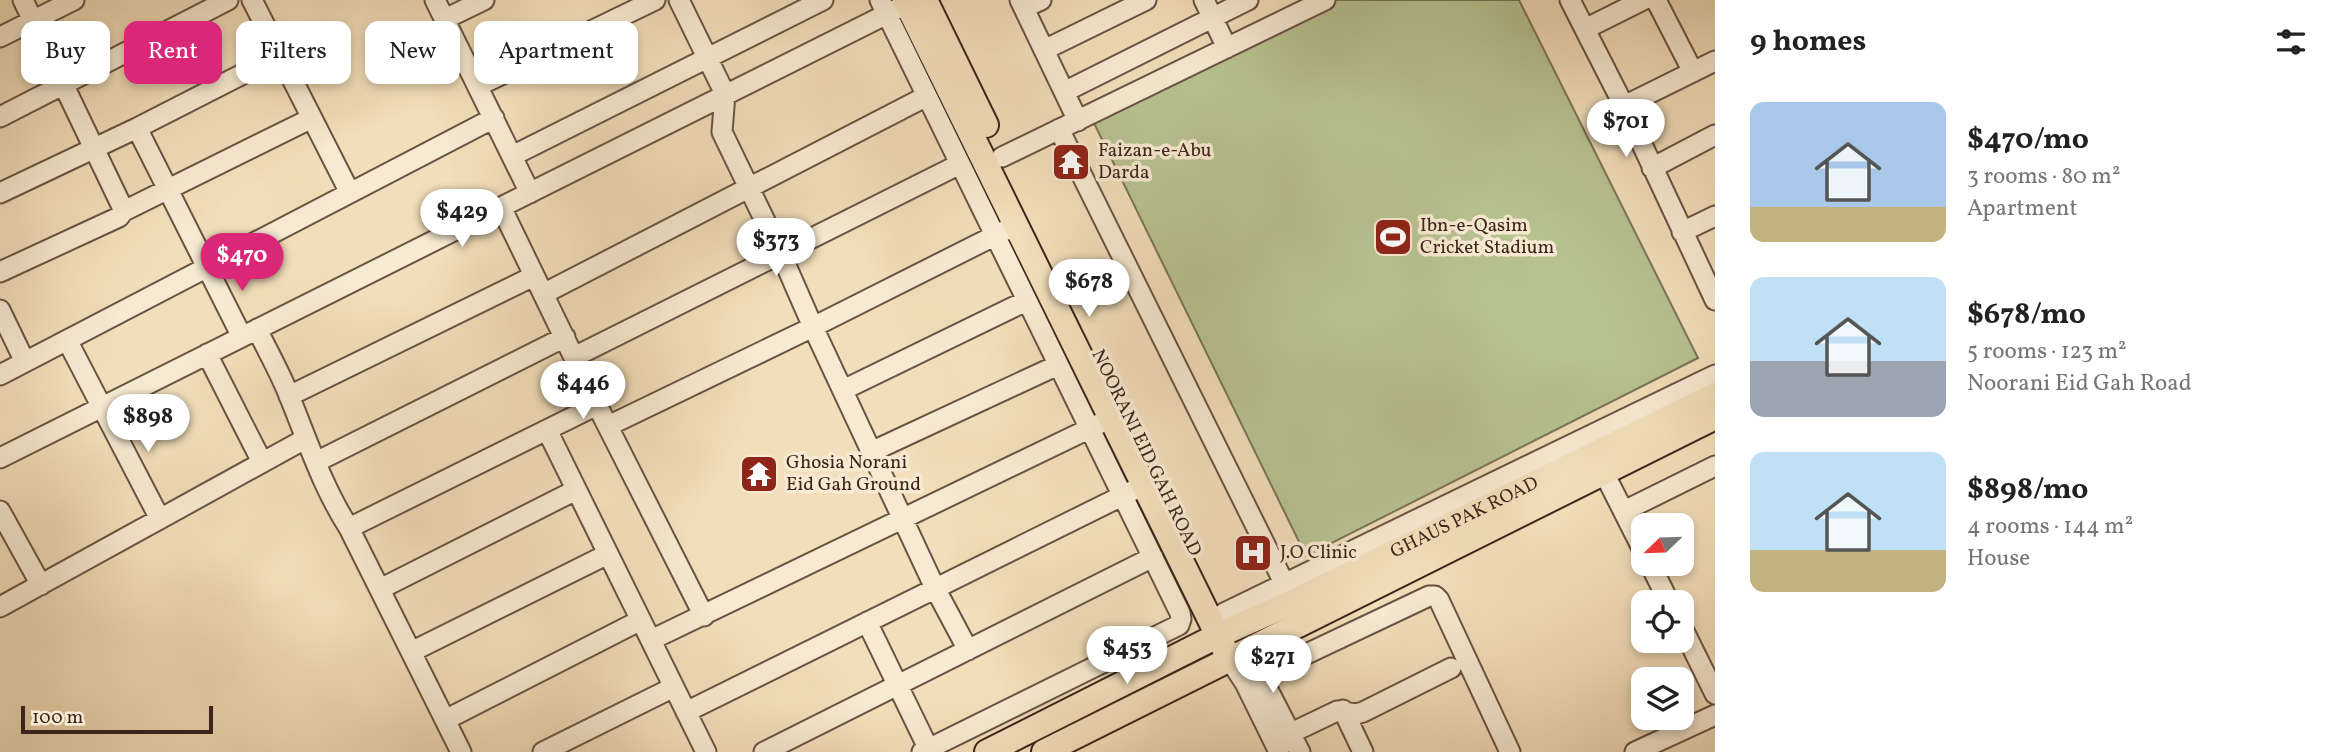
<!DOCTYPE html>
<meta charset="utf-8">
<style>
body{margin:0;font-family:Vollkorn,serif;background:#f6f6f6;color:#222;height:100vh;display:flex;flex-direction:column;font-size:26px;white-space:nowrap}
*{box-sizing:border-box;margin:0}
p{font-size:23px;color:#767676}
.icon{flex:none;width:38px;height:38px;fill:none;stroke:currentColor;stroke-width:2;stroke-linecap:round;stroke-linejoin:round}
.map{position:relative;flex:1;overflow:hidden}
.details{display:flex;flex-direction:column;background:#fff;width:630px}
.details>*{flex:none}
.banner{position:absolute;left:21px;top:21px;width:665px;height:63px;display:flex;gap:14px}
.needle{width:46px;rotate:247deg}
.controls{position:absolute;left:1631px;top:513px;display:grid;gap:14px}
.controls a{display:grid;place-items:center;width:63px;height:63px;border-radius:14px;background:#fff;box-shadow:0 4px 10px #0003;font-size:35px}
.scale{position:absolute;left:21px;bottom:18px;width:192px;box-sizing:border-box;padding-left:7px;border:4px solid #3d251b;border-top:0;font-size:19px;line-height:24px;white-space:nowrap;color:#3d251b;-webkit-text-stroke:5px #f7ead2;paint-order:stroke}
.price{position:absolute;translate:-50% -60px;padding:0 16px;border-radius:24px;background:#fff;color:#222;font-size:23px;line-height:46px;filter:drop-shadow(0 2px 4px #0008)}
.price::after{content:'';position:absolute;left:50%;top:42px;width:21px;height:16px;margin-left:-10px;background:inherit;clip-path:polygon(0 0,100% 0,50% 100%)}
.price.current{background:#db2777;color:#fff}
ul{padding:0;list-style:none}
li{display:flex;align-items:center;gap:21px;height:175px;padding:0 35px}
li span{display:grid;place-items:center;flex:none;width:196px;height:140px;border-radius:14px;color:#555}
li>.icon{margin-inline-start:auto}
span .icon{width:84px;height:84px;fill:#fffc;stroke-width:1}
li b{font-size:30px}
h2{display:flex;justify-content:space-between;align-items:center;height:84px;padding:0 35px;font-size:30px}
.pill{padding:0 24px;border-radius:14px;background:#fff;box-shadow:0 4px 10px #0003;font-size:24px;line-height:63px}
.pill.current{background:#db2777;color:#fff}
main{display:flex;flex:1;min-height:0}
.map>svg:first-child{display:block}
</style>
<main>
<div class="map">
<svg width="1715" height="752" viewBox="0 0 1715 752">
<rect width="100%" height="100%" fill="#f2deba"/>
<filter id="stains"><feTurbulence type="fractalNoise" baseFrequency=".00286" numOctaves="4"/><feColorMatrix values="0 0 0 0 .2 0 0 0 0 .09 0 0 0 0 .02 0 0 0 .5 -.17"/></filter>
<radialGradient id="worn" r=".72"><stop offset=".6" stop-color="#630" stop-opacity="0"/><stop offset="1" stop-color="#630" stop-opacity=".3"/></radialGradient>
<path fill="#b8c291" stroke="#7a7456" stroke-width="2" d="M1324 0H1519L1698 358 1306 556 1090 115Z"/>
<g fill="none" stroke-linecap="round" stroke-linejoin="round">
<defs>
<path id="minor" d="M23 0 124 211
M252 0 350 193
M435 0 530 193
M679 0 725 94 722 132 781 254 813 327 935 588 968 650
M880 0 1180 613 1181 619 1179 625 922 752
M1020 0 1078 121
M1204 0 1227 48
M1570 0 1624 106 1715 300
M1656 0 1693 72
M1024 8 1041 0
M445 19 484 0
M1585 29 1643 0
M0 37 74 0
M1044 50 1146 0
M478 86 655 0
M1064 92 1248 0
M1624 106 1715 61
M0 117 228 0
M137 128 242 337
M1059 129 1290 595
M512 156 823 0
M1002 157 1325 0
M1652 168 1715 135
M0 193 137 128 280 55
M501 207 597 405 704 616
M1682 232 1715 216
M0 272 119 217 124 211 312 118
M543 294 927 96
M0 310 25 362
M257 329C268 352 281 374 290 398 308 442 323 488 349 528L461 752
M67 340 160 519
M207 354 262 462
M574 357 960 164
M0 375 494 118
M843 390 1026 301
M289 396 534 276
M608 426 813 327 1006 230
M547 430 706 752
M873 451 1058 365
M0 458 907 4
M316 462 565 337
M1604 473 1643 550
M0 511 41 585
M1624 511 1715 466
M349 528 597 405
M1650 564 1669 602
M380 589 576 490
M0 607 305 439
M1224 613 1715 375
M867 622 930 752
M1682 627 1715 694
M651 640 1101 423
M1248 651 1300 752
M411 652 608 554
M1230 660 1245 683 1279 752
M1245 683 1429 596H1435L1439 600 1510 752
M1343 710 1363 752
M686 712 1134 490
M445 720 641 620
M1289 734 1337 711 1356 714 1363 712 1451 668
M543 752 674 687
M764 752 1153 557
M1635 752 1715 715"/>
<g id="major">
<path d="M905 0 1225 650"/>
<path d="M925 0 986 125"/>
<path id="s1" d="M987 752 1217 636 1293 602 1715 395"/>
<path d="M1044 752 1715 417"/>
</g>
</defs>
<use href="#minor" stroke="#6a5343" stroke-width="23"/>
<use href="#major" stroke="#3d251b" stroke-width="28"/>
<use href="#minor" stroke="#f7ead2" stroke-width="19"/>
<use href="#major" stroke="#f2deba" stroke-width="24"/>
</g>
<defs>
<symbol id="temple-square" viewBox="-11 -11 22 22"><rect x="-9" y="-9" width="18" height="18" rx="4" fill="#8f2418" stroke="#f7ead2"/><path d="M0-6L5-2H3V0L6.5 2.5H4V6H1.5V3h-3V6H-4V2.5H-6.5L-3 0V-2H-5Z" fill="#fff"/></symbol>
<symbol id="stadium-square" viewBox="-11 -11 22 22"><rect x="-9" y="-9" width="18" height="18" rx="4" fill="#8f2418" stroke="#f7ead2"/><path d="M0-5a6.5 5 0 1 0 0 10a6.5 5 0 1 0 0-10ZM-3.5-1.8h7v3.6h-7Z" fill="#fff"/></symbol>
<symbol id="hospital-square" viewBox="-11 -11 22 22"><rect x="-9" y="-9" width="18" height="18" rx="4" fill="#8f2418" stroke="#f7ead2"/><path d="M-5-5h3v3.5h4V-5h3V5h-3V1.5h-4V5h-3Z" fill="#fff"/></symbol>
</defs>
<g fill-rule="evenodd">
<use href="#temple-square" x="1049" y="140" width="44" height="44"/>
<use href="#stadium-square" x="1371" y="215" width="44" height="44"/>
<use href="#temple-square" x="737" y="452" width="44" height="44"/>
<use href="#hospital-square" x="1231" y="531" width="44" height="44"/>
</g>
<g text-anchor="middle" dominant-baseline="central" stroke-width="7" stroke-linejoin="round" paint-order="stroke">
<g font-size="19" fill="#3d251b" stroke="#f7ead2" text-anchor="start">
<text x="1098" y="151">Faizan-e-Abu<tspan x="1098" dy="22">Darda</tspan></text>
<text x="1420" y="226">Ibn-e-Qasim<tspan x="1420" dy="22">Cricket Stadium</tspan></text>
<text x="786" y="463">Ghosia Norani<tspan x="786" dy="22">Eid Gah Ground</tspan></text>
<text x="1280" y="553">J.O Clinic</text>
</g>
<g font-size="19" fill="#3d251b" stroke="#f7ead2">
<text transform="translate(1146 453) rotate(64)">NOORANI EID GAH ROAD</text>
<text stroke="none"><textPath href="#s1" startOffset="532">GHAUS PAK ROAD</textPath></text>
</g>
</g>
<rect width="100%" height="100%" filter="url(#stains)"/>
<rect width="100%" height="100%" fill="url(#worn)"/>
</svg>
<div class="controls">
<a><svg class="needle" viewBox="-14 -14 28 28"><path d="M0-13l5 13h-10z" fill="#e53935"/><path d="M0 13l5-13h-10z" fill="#767676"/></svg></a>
<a><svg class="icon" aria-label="locate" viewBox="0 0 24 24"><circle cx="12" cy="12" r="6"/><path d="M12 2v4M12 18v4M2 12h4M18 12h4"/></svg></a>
<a><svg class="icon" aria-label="layers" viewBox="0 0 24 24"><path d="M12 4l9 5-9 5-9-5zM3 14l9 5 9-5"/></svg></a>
</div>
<div class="scale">100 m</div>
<b class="price" style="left:1626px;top:159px">$701</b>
<b class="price" style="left:462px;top:249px">$429</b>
<b class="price" style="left:776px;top:278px">$373</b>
<b class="price current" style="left:242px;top:293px">$470</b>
<b class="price" style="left:1089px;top:319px">$678</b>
<b class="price" style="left:583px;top:421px">$446</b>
<b class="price" style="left:148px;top:454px">$898</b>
<b class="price" style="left:1127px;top:686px">$453</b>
<b class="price" style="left:1273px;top:695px">$271</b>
<div class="banner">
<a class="pill">Buy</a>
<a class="pill current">Rent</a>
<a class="pill">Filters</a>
<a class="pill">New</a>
<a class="pill">Apartment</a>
</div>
</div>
<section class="details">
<h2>9 homes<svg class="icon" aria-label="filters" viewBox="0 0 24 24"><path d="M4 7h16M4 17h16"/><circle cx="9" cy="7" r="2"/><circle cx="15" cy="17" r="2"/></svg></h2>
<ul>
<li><span style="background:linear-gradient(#a9c7e8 75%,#c2b280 0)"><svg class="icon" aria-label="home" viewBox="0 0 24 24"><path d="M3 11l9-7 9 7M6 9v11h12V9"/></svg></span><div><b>$470/mo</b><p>3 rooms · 80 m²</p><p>Apartment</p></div></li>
<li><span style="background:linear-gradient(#bfe0f5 60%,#9aa5b1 0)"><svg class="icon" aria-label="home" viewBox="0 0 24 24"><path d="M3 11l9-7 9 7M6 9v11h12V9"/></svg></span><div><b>$678/mo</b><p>5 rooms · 123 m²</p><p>Noorani Eid Gah Road</p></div></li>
<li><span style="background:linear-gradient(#bfe0f5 70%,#c2b280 0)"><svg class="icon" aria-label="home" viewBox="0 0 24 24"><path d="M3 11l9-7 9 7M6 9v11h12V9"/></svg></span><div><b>$898/mo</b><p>4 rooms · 144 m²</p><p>House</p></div></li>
</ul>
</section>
</main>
